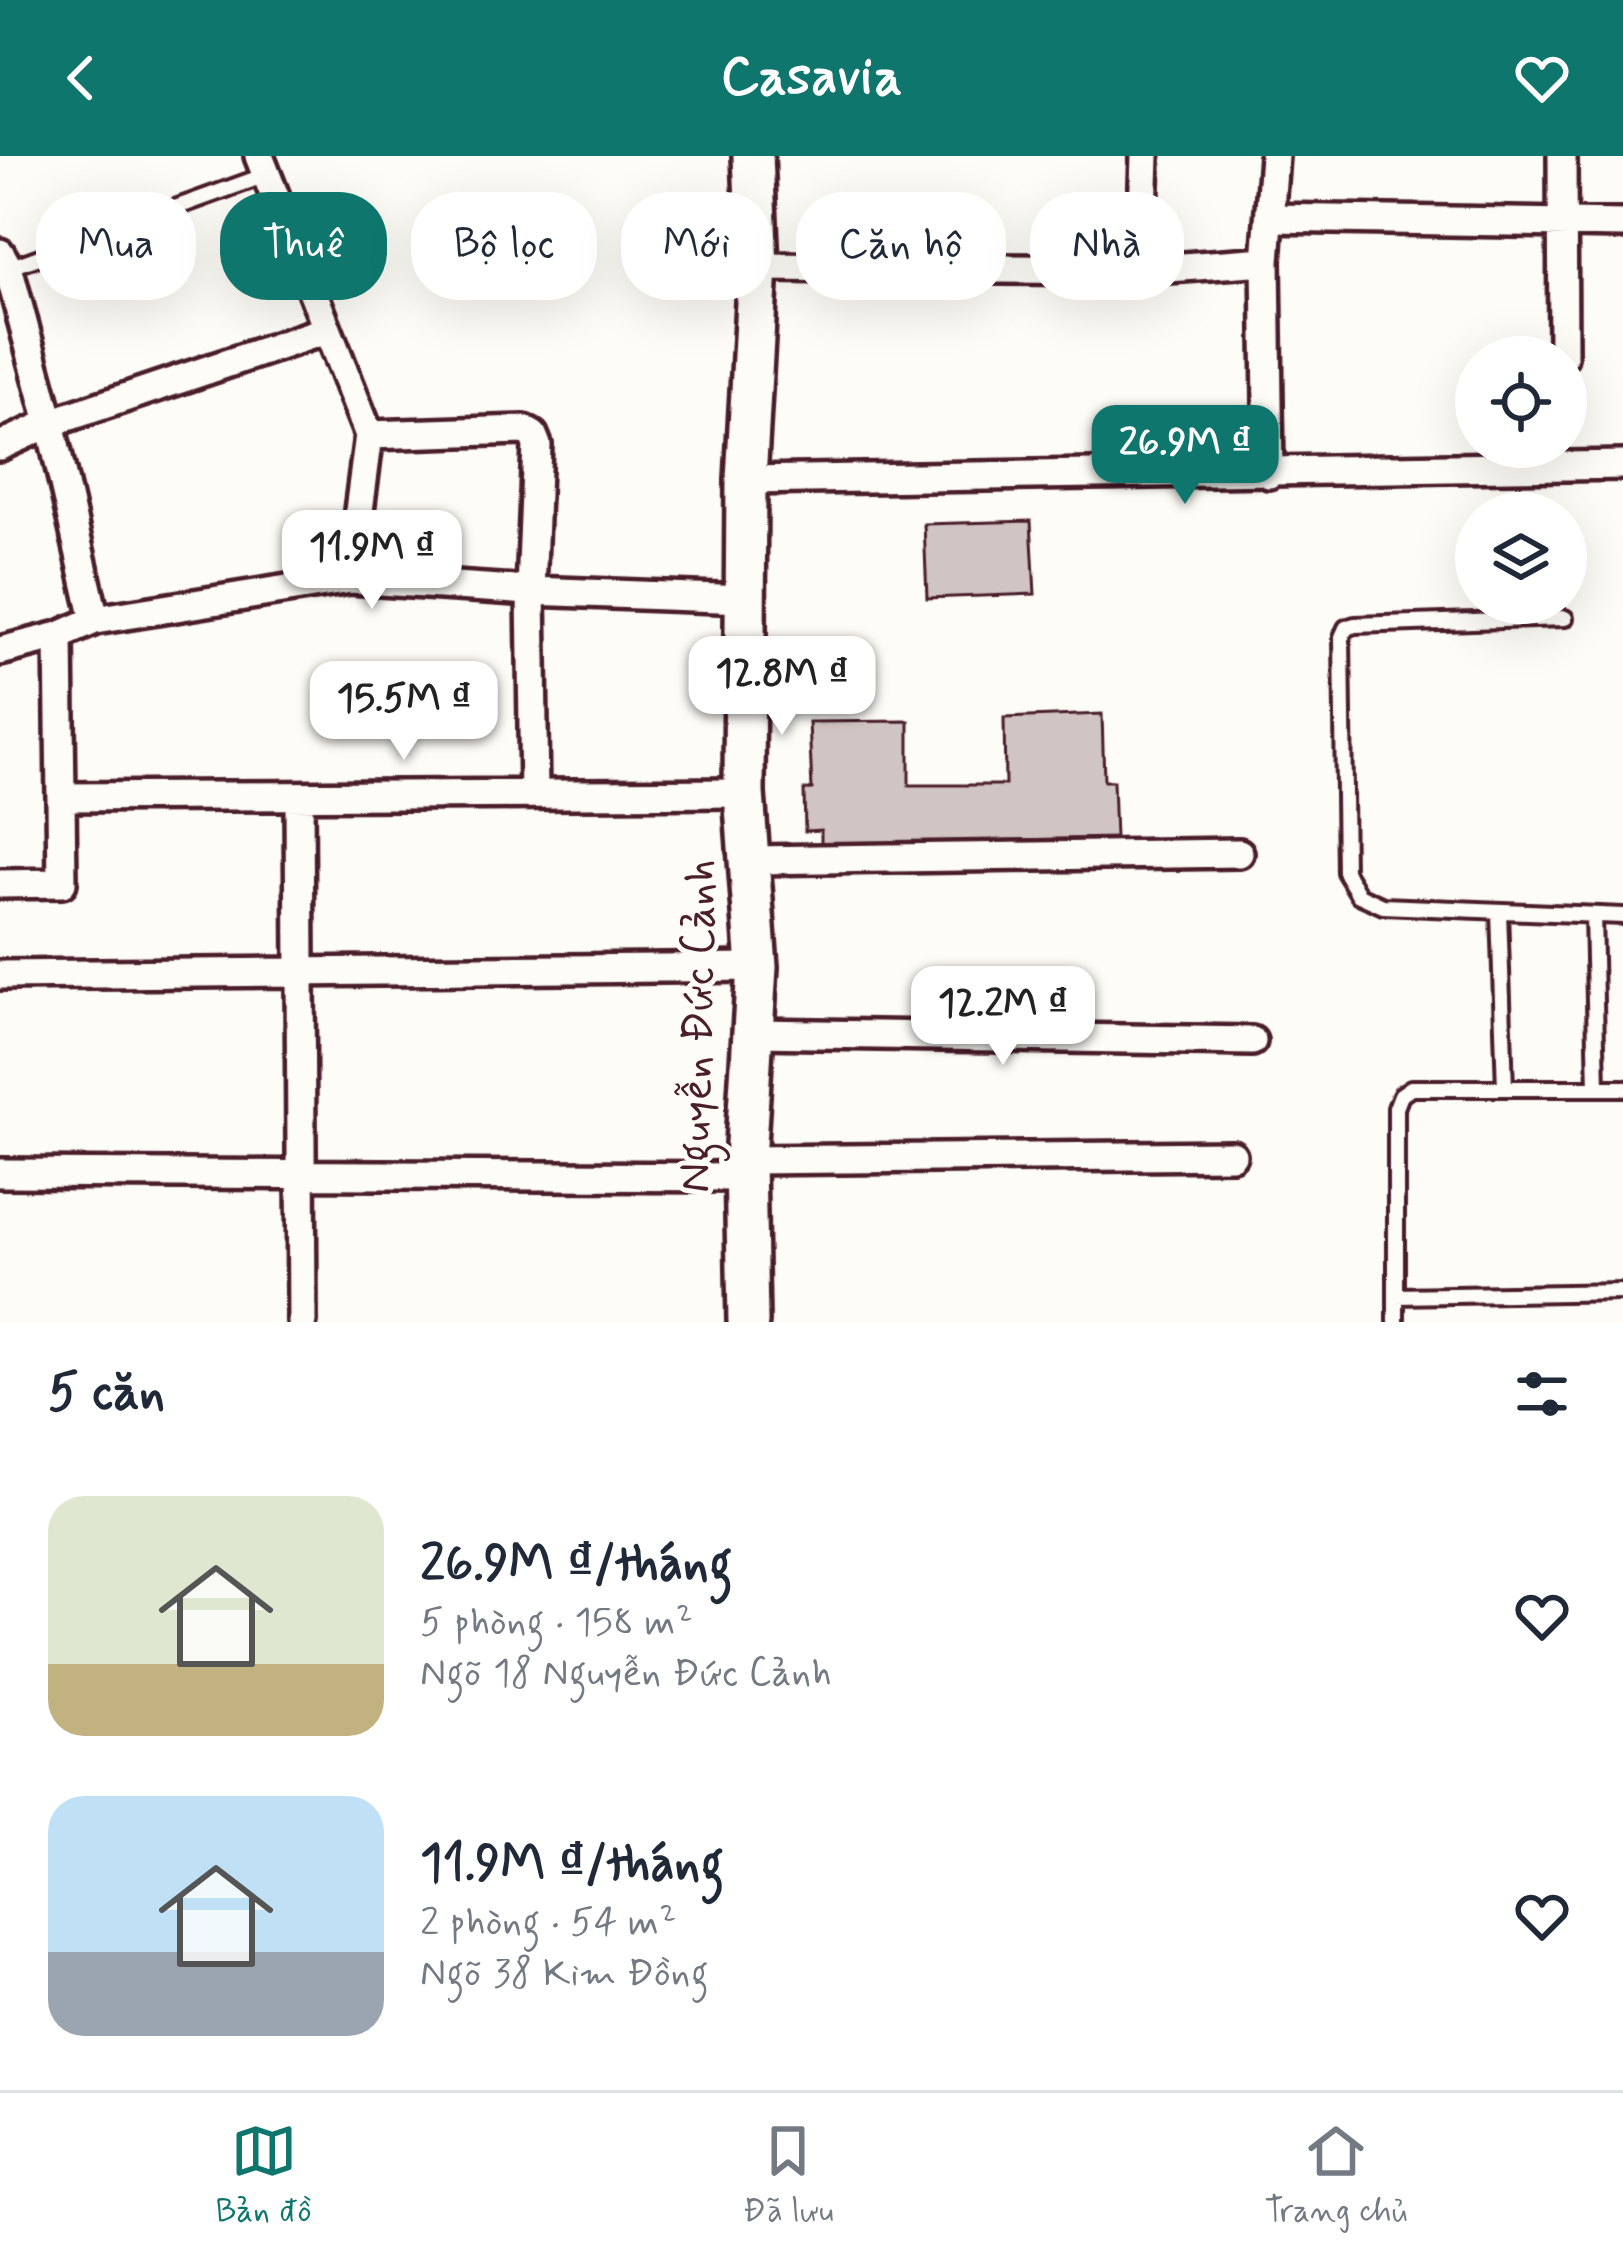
<!DOCTYPE html>
<html lang="vi">
<meta charset="utf-8">
<style>
body{margin:0;font-family:Mynerve,sans-serif;background:#f6f6f7;color:#1f2937;height:100vh;display:flex;flex-direction:column;font-size:45px;white-space:nowrap}
*{box-sizing:border-box;margin:0}
p{font-size:39px;color:#747a83}
.icon{flex:none;width:66px;height:66px;fill:none;stroke:currentColor;stroke-width:2;stroke-linecap:round;stroke-linejoin:round}
.map{position:relative;height:1166px;overflow:hidden}
.details{display:flex;flex-direction:column;background:#fff;flex:1}
.details>*{flex:none}
.top-card{position:absolute;left:36px;top:36px;width:1551px;height:108px;display:flex;gap:24px}
.buttons{position:absolute;left:1455px;top:180px;display:grid;gap:24px}
.buttons a{display:grid;place-items:center;width:132px;height:132px;border-radius:50%;background:#fff;box-shadow:0 12px 48px #0002;font-size:60px}
.price{position:absolute;translate:-50% -102px;padding:0 27px;border-radius:24px;background:#fff;color:#222;font-size:39px;line-height:78px;filter:drop-shadow(0 3px 6px #0008)}
.price::after{content:'';position:absolute;left:50%;top:72px;width:36px;height:27px;margin-left:-18px;background:inherit;clip-path:polygon(0 0,100% 0,50% 100%)}
.price.selected{background:#0f766e;color:#fff}
ul{padding:0;list-style:none}
li{display:flex;align-items:center;gap:36px;height:300px;padding:0 48px}
li span{display:grid;place-items:center;flex:none;width:336px;height:240px;border-radius:36px;color:#555}
li>.icon{margin-inline-start:auto}
span .icon{width:144px;height:144px;fill:#fffc;stroke-width:1}
li b{font-size:51px}
h2{display:flex;justify-content:space-between;align-items:center;height:144px;padding:0 48px;font-size:51px}
.chip{padding:0 42px;border-radius:48px;background:#fff;box-shadow:0 12px 48px #0002;font-size:42px;line-height:108px}
.chip.selected{background:#0f766e;color:#fff}
header{display:flex;justify-content:space-between;align-items:center;height:156px;padding:0 48px;background:#0f766e;color:#fff;font-size:54px;font-weight:700}
.tab-bar{display:flex;justify-content:space-around;align-items:center;height:168px;border-top:3px solid #e0e1e3;background:#fff;font-size:33px;color:#747a83}
.tab-bar a{display:grid;justify-items:center;gap:6px}
.tab-bar .selected{color:#0f766e}
.map>svg:first-child{display:block}
</style>
<header><svg class="icon" aria-label="back" viewBox="0 0 24 24"><path d="M15 5l-7 7 7 7"/></svg>Casavia<svg class="icon" aria-label="heart" viewBox="0 0 24 24"><path d="M12 20l-8-8c-3-5 5-10 8-4 3-6 11-1 8 4z"/></svg></header>
<div class="map">
<svg width="1623" height="1166" viewBox="0 0 1623 1166">
<rect width="100%" height="100%" fill="#fdfcf7"/>
<filter id="ink" filterUnits="userSpaceOnUse"><feTurbulence type="fractalNoise" baseFrequency=".00833" numOctaves="2"/><feDisplacementMap in="SourceGraphic" scale="24" xChannelSelector="R" yChannelSelector="G"/><feConvolveMatrix kernelMatrix="1 2 1 2 8 2 1 2 1" color-interpolation-filters="sRGB"/></filter>
<g filter="url(#ink)">
<path fill="#d0c5c4" stroke="#4a1f2b" stroke-width="3" d="M1031 365 1035 438 927 442 924 368Z
M1102 558 1104 625H1113L1115 682 821 688V674L805 675 804 634 812 633 809 566 909 565V629H1005L1004 562Z"/>
<g fill="none" stroke-linecap="round" stroke-linejoin="round">
<defs>
<path id="lane" d="M6 113 266 19
M1565 462 1355 469 1346 472 1342 481 1345 716 1359 739 1383 750 1623 760
M1499 755 1505 932
M1593 759 1597 932
M1396 1140 1623 1136
M1396 1166V952L1401 939 1411 932H1623"/>
<path id="street" d="M259 0 369 279 350 423
M1562 0 1563 201
M1270 62 1623 68
M0 97 8 111 50 267 95 464
M758 111 1141 114 1266 105
M1141 114 1145 0
M369 279 524 274 533 279 537 289 531 435 534 638
M0 290 50 267 326 174
M1269 318 1266 105 1274 0
M746 324 1623 309
M0 495 59 480 95 464 350 423 531 435 746 443
M299 640 302 1166
M63 641 744 637
M751 704 1239 697
M0 728 62 727 59 480
M0 819 757 811
M755 877 1252 885
M745 1004 1232 999
M0 1017 745 1021"/>
<path id="secondary" d="M748 1166 745 1004 757 811 744 637 746 324 758 111 753 0"/>
</defs>
<use href="#lane" stroke="#4a1f2b" stroke-width="22"/>
<use href="#street" stroke="#4a1f2b" stroke-width="36"/>
<use href="#secondary" stroke="#4a1f2b" stroke-width="48"/>
<use href="#lane" stroke="#fdfcf7" stroke-width="14"/>
<use href="#street" stroke="#fdfcf7" stroke-width="27"/>
<use href="#secondary" stroke="#fdfcf7" stroke-width="39"/>
</g>
</g>
<g text-anchor="middle" dominant-baseline="central" stroke-width="10" stroke-linejoin="round" paint-order="stroke">
<g font-size="45" fill="#4a1f2b" stroke="#fdfcf7">
<text transform="translate(699 870) rotate(-89)">Nguyễn Đức Cảnh</text>
</g>
</g>
</svg>
<div class="buttons">
<a><svg class="icon" aria-label="locate" viewBox="0 0 24 24"><circle cx="12" cy="12" r="6"/><path d="M12 2v4M12 18v4M2 12h4M18 12h4"/></svg></a>
<a><svg class="icon" aria-label="layers" viewBox="0 0 24 24"><path d="M12 4l9 5-9 5-9-5zM3 14l9 5 9-5"/></svg></a>
</div>
<b class="price selected" style="left:1185px;top:351px">26.9M ₫</b>
<b class="price" style="left:372px;top:456px">11.9M ₫</b>
<b class="price" style="left:782px;top:582px">12.8M ₫</b>
<b class="price" style="left:404px;top:607px">15.5M ₫</b>
<b class="price" style="left:1003px;top:912px">12.2M ₫</b>
<div class="top-card">
<a class="chip">Mua</a>
<a class="chip selected">Thuê</a>
<a class="chip">Bộ lọc</a>
<a class="chip">Mới</a>
<a class="chip">Căn hộ</a>
<a class="chip">Nhà</a>
</div>
</div>
<section class="details">
<h2>5 căn<svg class="icon" aria-label="filters" viewBox="0 0 24 24"><path d="M4 7h16M4 17h16"/><circle cx="9" cy="7" r="2"/><circle cx="15" cy="17" r="2"/></svg></h2>
<ul>
<li><span style="background:linear-gradient(#dfe7d0 70%,#c2b280 0)"><svg class="icon" aria-label="home" viewBox="0 0 24 24"><path d="M3 11l9-7 9 7M6 9v11h12V9"/></svg></span><div><b>26.9M ₫/tháng</b><p>5 phòng · 158 m²</p><p>Ngõ 18 Nguyễn Đức Cảnh</p></div><svg class="icon" aria-label="heart" viewBox="0 0 24 24"><path d="M12 20l-8-8c-3-5 5-10 8-4 3-6 11-1 8 4z"/></svg></li>
<li><span style="background:linear-gradient(#bfe0f5 65%,#9aa5b1 0)"><svg class="icon" aria-label="home" viewBox="0 0 24 24"><path d="M3 11l9-7 9 7M6 9v11h12V9"/></svg></span><div><b>11.9M ₫/tháng</b><p>2 phòng · 54 m²</p><p>Ngõ 38 Kim Đồng</p></div><svg class="icon" aria-label="heart" viewBox="0 0 24 24"><path d="M12 20l-8-8c-3-5 5-10 8-4 3-6 11-1 8 4z"/></svg></li>
</ul>
</section>
<nav class="tab-bar">
<a class="selected"><svg class="icon" aria-label="map" viewBox="0 0 24 24"><path d="M3 6l6-2 6 2 6-2v14l-6 2-6-2-6 2zM9 4v14M15 6v14"/></svg>Bản đồ</a>
<a><svg class="icon" aria-label="saved" viewBox="0 0 24 24"><path d="M7 4h10v16l-5-4-5 4z"/></svg>Đã lưu</a>
<a><svg class="icon" aria-label="home" viewBox="0 0 24 24"><path d="M3 11l9-7 9 7M6 9v11h12V9"/></svg>Trang chủ</a>
</nav>
